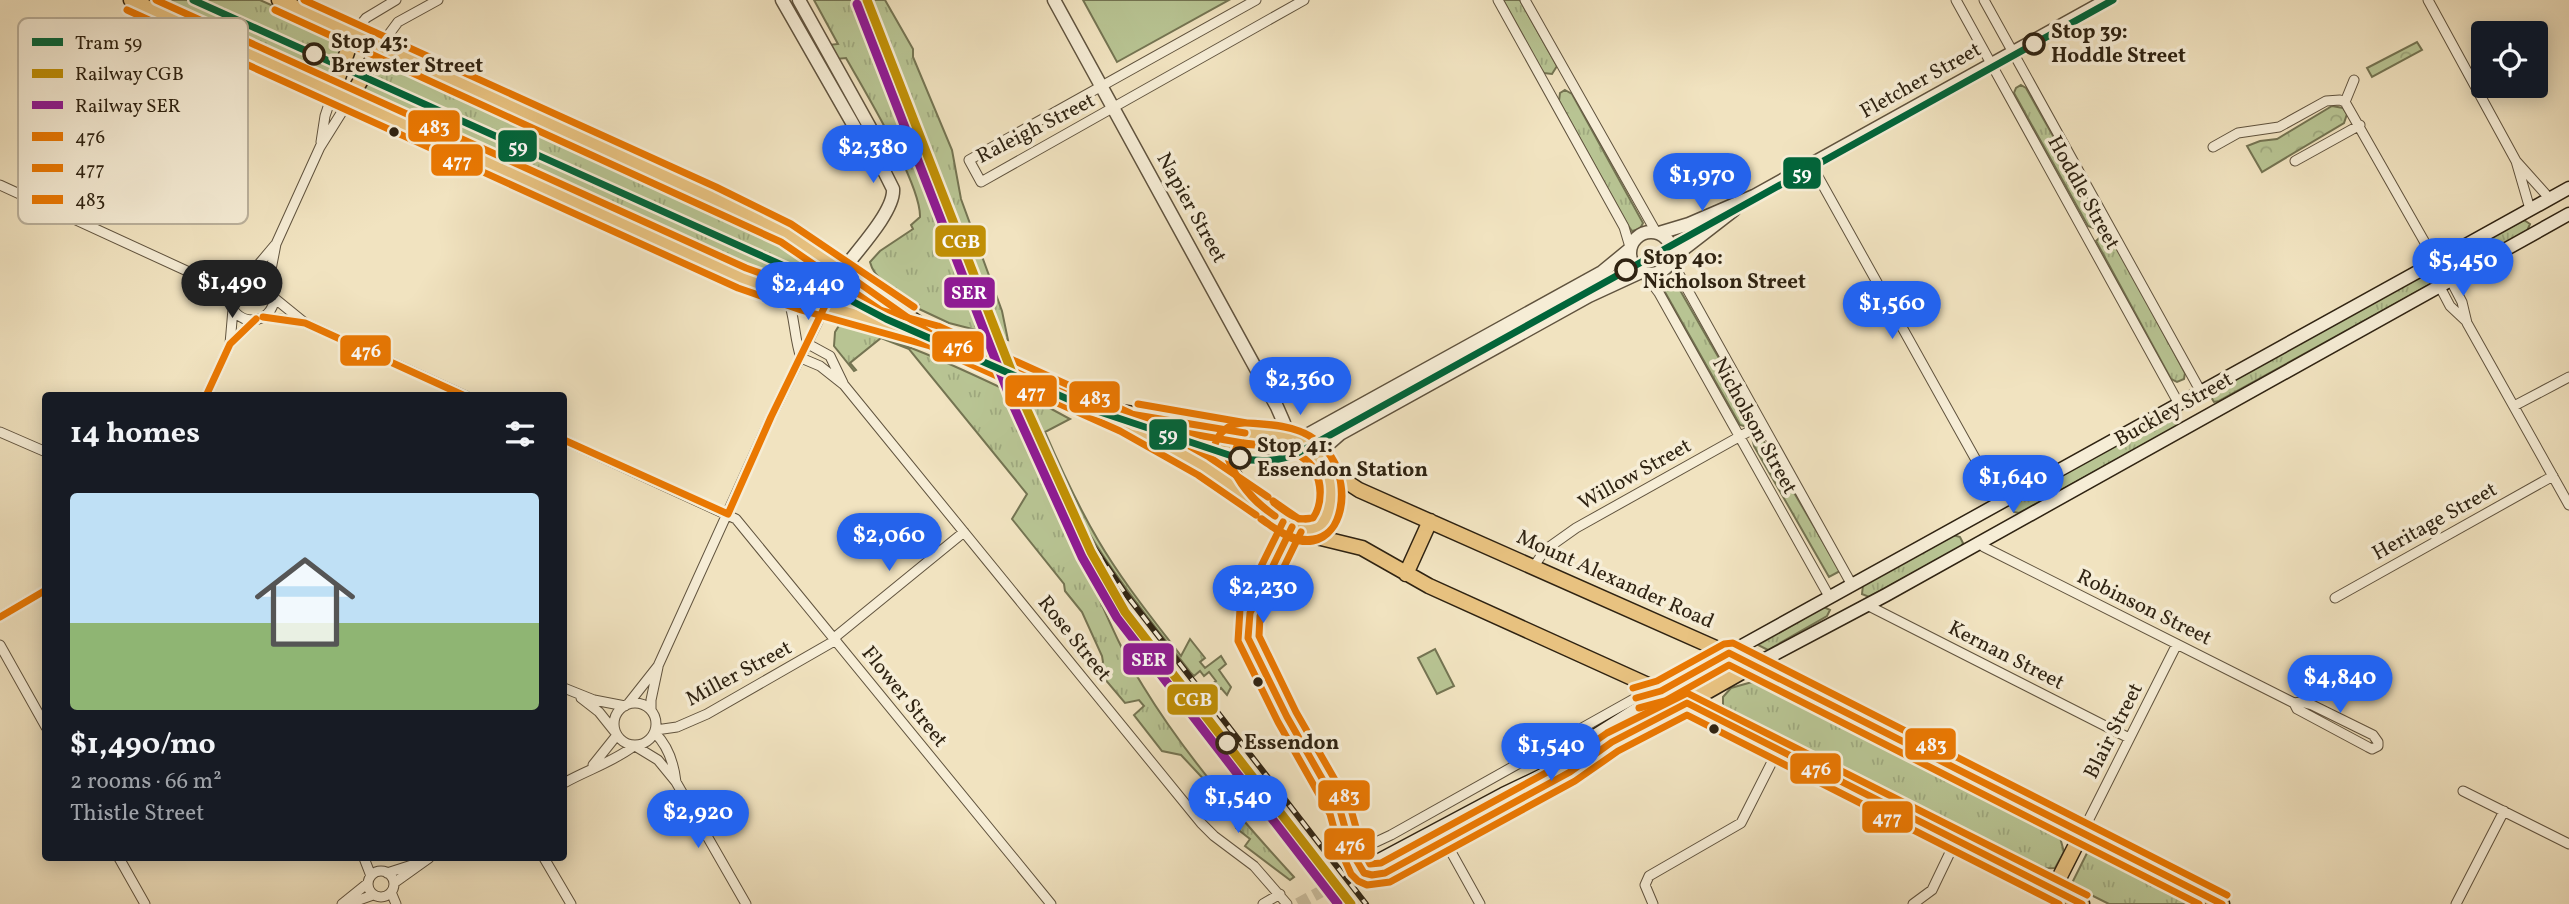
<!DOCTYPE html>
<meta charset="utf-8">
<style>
body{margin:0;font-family:Vollkorn,serif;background:#242831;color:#f1f3f6;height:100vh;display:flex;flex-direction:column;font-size:26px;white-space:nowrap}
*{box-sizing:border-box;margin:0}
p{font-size:23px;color:#9ea1a6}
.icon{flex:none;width:38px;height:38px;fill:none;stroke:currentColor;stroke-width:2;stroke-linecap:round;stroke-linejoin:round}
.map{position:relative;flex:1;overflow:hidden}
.details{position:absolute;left:42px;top:392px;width:525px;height:469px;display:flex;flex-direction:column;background:#171b24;border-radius:7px;box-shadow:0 4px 18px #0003}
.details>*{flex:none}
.buttons{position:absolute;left:2471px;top:21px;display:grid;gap:14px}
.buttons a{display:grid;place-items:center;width:77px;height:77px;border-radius:7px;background:#171b24;box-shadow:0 4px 18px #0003;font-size:35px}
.price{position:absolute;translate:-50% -60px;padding:0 16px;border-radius:24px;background:#2563eb;color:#fff;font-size:23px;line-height:46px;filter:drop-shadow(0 2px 4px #0008)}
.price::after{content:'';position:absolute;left:50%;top:42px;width:21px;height:16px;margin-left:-10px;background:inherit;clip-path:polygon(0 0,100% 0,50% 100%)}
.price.selected{background:#222;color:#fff}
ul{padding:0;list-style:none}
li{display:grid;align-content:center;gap:14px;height:371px;padding:0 28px}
li span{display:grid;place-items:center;height:217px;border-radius:7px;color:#555}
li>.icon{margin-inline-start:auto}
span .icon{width:126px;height:126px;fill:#fffc;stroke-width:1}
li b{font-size:30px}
h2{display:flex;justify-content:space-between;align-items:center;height:84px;padding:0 28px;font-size:30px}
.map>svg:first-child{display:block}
</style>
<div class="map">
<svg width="2569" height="904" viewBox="0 0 2569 904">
<defs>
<pattern id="grass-tufts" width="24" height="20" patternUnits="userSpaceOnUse" patternTransform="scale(1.75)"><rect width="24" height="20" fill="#b8c493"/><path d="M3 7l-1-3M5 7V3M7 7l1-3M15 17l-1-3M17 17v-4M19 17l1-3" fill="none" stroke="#9ea87e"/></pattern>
<pattern id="park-crowns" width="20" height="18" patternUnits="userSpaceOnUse" patternTransform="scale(1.75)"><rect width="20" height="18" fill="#b8c493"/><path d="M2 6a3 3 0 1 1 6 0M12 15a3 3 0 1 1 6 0" fill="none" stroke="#9ea87e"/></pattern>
</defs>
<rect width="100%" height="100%" fill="#f1e3c0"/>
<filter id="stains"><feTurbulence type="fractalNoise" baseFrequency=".00286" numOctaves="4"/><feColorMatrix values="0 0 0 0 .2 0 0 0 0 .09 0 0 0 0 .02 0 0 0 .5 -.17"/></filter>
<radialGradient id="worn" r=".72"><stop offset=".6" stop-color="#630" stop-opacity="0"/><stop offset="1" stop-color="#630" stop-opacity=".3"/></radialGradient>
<path fill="url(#grass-tufts)" stroke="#747452" stroke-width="2" d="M146 0H260L345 38 329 83Z
M814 0H853L984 332 949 323 917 308 919 305C903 294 875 283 870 262L880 251 913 229 911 225 920 217C921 185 868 97 850 65L846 58 836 59 828 45 838 44Z
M872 0H885L913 49V57L952 150 961 199 1002 311 1008 340 1001 338Z
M1503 0H1520L1557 66 1552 74 1544 73 1540 68Z
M384 55 715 204C746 224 780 239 811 260L803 291 766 281 360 97Z
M2021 85 2026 88 2100 219V224L2093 228 2088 226 2014 93 2016 88Z
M1565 90 1572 94 1643 223 1640 229 1632 231 1627 224 1559 101 1560 93Z
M2524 220 2530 224 2527 231 2455 272 2449 271 2447 265 2449 260Z
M2106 232 2112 237 2185 373 2184 379 2177 382 2171 379 2096 241Z
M1666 274 1673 278 1751 414 1752 424 1747 427 1740 425 1661 285 1660 280Z
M2423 275 2429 276 2432 281 2429 285 2219 401 2214 402 2211 397 2212 392Z
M840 324C899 340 953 365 1008 391 1034 453 1061 515 1089 576 1106 613 1121 651 1143 686 1185 755 1240 818 1294 877L1290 880 1245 846 1250 839 1236 828 1233 814 1211 787 1181 755 1162 751 1134 715 1144 706 1139 700 1125 703 1098 671 1103 662 1102 656 1082 612 1065 591 1064 584 1012 519 1027 494 909 349 881 338 850 363 856 370 854 371 834 346 835 332Z
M1033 399 1070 419 1045 432C1061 469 1078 506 1098 540 1122 581 1152 618 1181 656L1190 639 1205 658 1200 662 1205 668 1221 656 1226 664 1219 670 1231 687 1227 695 1221 688 1216 692 1211 685 1216 681 1209 672 1204 676 1200 671 1194 676 1191 673C1158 630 1124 589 1095 543 1067 499 1048 450 1027 402L1035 404Z
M2171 415 2180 420 2178 426 2019 513 2014 512 2012 507 2013 502Z
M1755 434 1762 438 1840 571 1829 577 1754 446 1752 438Z
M1953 535 1960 537 1963 543 1961 547 1869 597 1862 594 1863 585Z
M1110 598 1157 665 1148 671 1136 655 1108 599Z
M1824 607 1830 610 1827 616 1768 650 1758 645Z
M1752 682 1761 683 2058 830 2064 852 2055 868 2031 869 1723 706V697L1731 688Z
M2089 849 2197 904H2109L2071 885Z"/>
<path fill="url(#park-crowns)" stroke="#747452" stroke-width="2" d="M2417 42 2422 50 2372 77 2367 68Z
M2332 106 2343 108 2347 114 2344 123 2262 172 2247 146 2260 141 2277 139Z"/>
<path fill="#b8c493" stroke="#747452" stroke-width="2" d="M1083 0H1229L1117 62Z
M1435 649 1454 686 1437 694 1418 658Z"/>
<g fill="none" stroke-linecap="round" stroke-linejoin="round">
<path stroke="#cabd9d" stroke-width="12" stroke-dasharray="12 6" stroke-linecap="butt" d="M1298 904 1379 860"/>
<defs>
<path id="minor" d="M1256 0 969 160 981 182 1304 0
M1498 0 1624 227 1630 247
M1525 0 1656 232
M1956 0 2179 404
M1984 0 2201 392
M2428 0 2516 161 2530 209
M354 33 366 18 396 0
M381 45 398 22 438 0
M2345 102 2354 80
M321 142 325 116 333 92
M2213 147 2238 133 2279 127 2326 101 2340 100 2345 102 2436 262
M2295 161 2360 125
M2516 161 2550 199
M1811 164 2000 503
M0 185 200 277 230 300
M1671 260 1852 585
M1644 273 1659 293 1830 598
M230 298a22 22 0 1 1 44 0a22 22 0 1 1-44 0Z
M202 277 239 281
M248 277 275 245
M2451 281 2462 302 2467 323 2569 505
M268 285 276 244 320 147 350 99
M2440 287 2450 306 2466 321
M787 295C795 316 794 338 801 358
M273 297 305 323 466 396
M263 317 303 322
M230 344 233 309
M808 344 830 356 843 383
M801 358 820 366 844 385 1201 823 1214 836 1254 866 1287 904
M206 396 230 344 256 319
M2514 406 2569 377
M0 432 46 452
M564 440 736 519 1051 904
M1292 527 1250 613 1248 638 1287 717 1340 810C1343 824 1352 864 1364 873 1371 877 1378 875 1385 873L1570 772 1596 754
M1979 542 1984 547 2294 703 2297 709 2368 747 2372 749 2378 746V742L2373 735 2312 705 2301 702 2294 703
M1534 566 1545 550 1576 528 1762 424
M2335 598 2553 476
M1867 605 2129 738
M0 617 46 590
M834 638 964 532
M0 645 46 727
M564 688 594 700 625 706
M581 698 599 712 615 732
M614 724a21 21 0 1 1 42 0a21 21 0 1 1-42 0Z
M628 704 658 666 771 417 825 307
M651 710V700L658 667
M656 730 677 727 707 714 836 640
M655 733C668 746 674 764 676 782
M635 746 658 760 676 782 746 904
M593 765 617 735
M564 783C587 770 613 762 634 746
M2463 791 2569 844
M1347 833 1365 843 1376 842 1391 835 1632 700 1657 692
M2082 833 2177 644
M1445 841 1480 904
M119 858 145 904
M364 858 371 876
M544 858 571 904
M368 884a13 13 0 1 1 26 0a13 13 0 1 1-26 0Z
M387 873 415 864
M394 883 429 858
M391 892 396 904
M342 904 368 883
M348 904 373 895
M1263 904 1280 894
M1653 904 1645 885 1649 876 1741 823 1778 750
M1913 904 1932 890 1956 840
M2456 904 2504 811"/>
<path id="tertiary" d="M782 0 862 140 871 145 893 189C895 211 856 252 842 271
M799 0 873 133 871 145
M1054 0 1277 407 1284 423 1286 438
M1630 253a21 21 0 1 1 42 0a21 21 0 1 1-42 0Z
M1659 233 1689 224 1754 196 2107 0
M1672 258 1734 210
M1296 441 1602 272 1630 249
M1316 455 1340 434 1589 296 1641 272"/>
<path id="secondary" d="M1729 653 2569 188
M1754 665 1886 595 2569 214
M1550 764 1648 702 1661 691
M1379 860 1503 794 1614 741 1687 703"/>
<path id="primary" d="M131 0 742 278 804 300 934 336 1125 422 1204 466 1262 506
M279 0 712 197 786 233 925 328
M333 92 354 33
M350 99 381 45
M825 307 842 271
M1114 411 1286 438C1357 454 1343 590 1253 498 1240 484 1224 467 1224 447L1231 436 1245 433
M1327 469 1359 490 1754 665 2222 904
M1296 528 1321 538 1362 548 1429 586 1661 691 2082 904
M1406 574 1430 521
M1661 691 1729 653
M1687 703 1754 665
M2053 890 2082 833"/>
</defs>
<use href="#minor" stroke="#60533e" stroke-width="11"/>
<use href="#tertiary" stroke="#60533e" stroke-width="15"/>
<use href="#secondary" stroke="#2f2312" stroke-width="15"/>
<use href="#primary" stroke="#2f2312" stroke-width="17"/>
<use href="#minor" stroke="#f6edd6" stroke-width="9"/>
<use href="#tertiary" stroke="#f6edd6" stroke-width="12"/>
<use href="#secondary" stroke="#f6edd6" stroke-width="12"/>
<use href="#primary" stroke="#e8c280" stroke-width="14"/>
<path stroke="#2f2312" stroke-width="2" d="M1228 454 1251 458 1276 454"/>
<defs>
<path id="rail" d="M1066 498 1094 548 1125 593 1366 904"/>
</defs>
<use href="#rail" stroke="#2f2312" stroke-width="6"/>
<use href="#rail" stroke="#f6edd6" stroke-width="3.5" stroke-dasharray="10" stroke-linecap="butt"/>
<defs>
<path id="bus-1" d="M263 317 305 323 465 396
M206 396 230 344 256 319
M564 440 728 514
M1226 453C1235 479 1252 500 1275 516
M1226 453C1235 479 1251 501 1275 516
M728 514 771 417 842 271 934 336 1100 409 1245 433
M1292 527 1250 613 1248 638 1287 717 1340 810 1352 853 1364 873 1372 875 1385 873 1570 772 1612 742 1687 703 2082 904
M0 617 46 590
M1636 698 1661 691 1729 653 2222 904"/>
<path id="bus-2" d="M127 10 738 288 801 310 930 346 1120 431 1198 475 1256 515
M275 10 781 242 902 325
M1134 424 1243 443
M1244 443C1273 447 1315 447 1320 486 1321 497 1320 508 1313 518 1298 523 1286 512 1274 503
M1234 454 1237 446C1244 443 1250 445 1258 445 1289 448 1319 456 1320 493 1320 502 1318 511 1313 518L1299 519 1273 501
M1283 522 1240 609 1238 641 1278 722 1330 814 1339 847 1351 874 1358 881 1367 885 1390 882 1575 781 1618 751 1687 715 2059 904
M1639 708 1665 701 1729 665 2199 904"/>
<path id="bus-3" d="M156 0 746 268 807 290 938 326 1130 413 1209 457 1268 497
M304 0 716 187 791 224 914 307
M1138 404 1247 423
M1246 423C1268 425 1291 425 1310 436 1366 470 1347 586 1262 519
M1214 450C1216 433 1229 422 1247 423 1269 424 1295 425 1314 439 1322 445 1330 453 1335 463 1346 486 1345 534 1313 541 1293 545 1276 529 1261 519
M1301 532 1260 616 1259 636 1296 712 1350 806 1362 849 1370 864 1381 863 1564 763 1607 733 1687 693 2087 895
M1633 688 1657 681 1724 644 1733 643 2227 895"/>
</defs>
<use href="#bus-1" stroke="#f6edd6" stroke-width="12"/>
<use href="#bus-2" stroke="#f6edd6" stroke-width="12"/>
<use href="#bus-3" stroke="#f6edd6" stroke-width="12"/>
<use href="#bus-1" stroke="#ea7802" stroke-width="7"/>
<use href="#bus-2" stroke="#ea7802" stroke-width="7"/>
<use href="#bus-3" stroke="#ea7802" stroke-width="7"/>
<defs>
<path id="rail-1" d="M867 0 1023 401 1091 552 1125 612 1351 904"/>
<path id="rail-2" d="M857 4 1013 405 1082 557 1117 618 1338 904"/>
</defs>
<use href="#rail-1" stroke="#f6edd6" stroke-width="14"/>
<use href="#rail-2" stroke="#f6edd6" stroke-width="14"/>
<use href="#rail-1" stroke="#c19005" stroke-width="9"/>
<use href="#rail-2" stroke="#8f1a95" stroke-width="9"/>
<defs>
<path id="tram-1" d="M193 0 793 270 886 319 1088 408 1238 458C1258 462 1277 462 1296 454L2113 0"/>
</defs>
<use href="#tram-1" stroke="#f6edd6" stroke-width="12"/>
<use href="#tram-1" stroke="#00653a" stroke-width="7"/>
</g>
<g fill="#f6edd6" stroke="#2f2312" stroke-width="3.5">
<circle cx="2034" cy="44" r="10"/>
<circle cx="314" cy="54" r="10"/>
<circle cx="1626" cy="270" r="10"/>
<circle cx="1240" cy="458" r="10"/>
<circle cx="1227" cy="743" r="10"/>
</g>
<g fill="#2f2312" stroke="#f6edd6" stroke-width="2.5">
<circle cx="394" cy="132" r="6"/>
<circle cx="1258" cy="682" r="6"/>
<circle cx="1714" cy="729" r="6"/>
</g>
<g text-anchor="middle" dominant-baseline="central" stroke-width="7" stroke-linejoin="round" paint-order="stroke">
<g font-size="21" font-weight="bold" fill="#2f2312" stroke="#f6edd6" text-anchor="start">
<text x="2051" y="32">Stop 39:<tspan x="2051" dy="24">Hoddle Street</tspan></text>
<text x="331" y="42">Stop 43:<tspan x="331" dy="24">Brewster Street</tspan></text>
<text x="1643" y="258">Stop 40:<tspan x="1643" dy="24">Nicholson Street</tspan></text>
<text x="1257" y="446">Stop 41:<tspan x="1257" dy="24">Essendon Station</tspan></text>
<text x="1244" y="743">Essendon</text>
</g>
<g font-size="21" fill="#2f2312" stroke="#f6edd6">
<text transform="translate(1921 81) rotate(-29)">Fletcher Street</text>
<text transform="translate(1036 129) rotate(-27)">Raleigh Street</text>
<text transform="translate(2083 193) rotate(61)">Hoddle Street</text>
<text transform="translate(1191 208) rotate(61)">Napier Street</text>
<text transform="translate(2174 410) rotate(-29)">Buckley Street</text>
<text transform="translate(1754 426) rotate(61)">Nicholson Street</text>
<text transform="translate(1635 475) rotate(-29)">Willow Street</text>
<text transform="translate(2435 522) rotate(-29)">Heritage Street</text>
<text transform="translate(1615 580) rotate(24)">Mount Alexander Road</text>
<text transform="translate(2144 608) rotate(26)">Robinson Street</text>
<text transform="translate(1074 639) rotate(51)">Rose Street</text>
<text transform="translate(2006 656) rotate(27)">Kernan Street</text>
<text transform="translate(739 674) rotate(-28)">Miller Street</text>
<text transform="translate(904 697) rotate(51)">Flower Street</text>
<text transform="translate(2114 731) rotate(-63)">Blair Street</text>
</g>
</g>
<rect x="18" y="18" width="230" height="206" rx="10" fill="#f6edd6" stroke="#bab09b" stroke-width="2"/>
<rect x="32" y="38" width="31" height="8" fill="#00653a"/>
<rect x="32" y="69" width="31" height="9" fill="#c19005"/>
<rect x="32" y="101" width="31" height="8" fill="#8f1a95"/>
<rect x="32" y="132" width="31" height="9" fill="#ea7802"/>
<rect x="32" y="164" width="31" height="8" fill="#ea7802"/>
<rect x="32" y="195" width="31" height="9" fill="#ea7802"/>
<g font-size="19" fill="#2f2312">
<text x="75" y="49">Tram 59</text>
<text x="75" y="80">Railway CGB</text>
<text x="75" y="112">Railway SER</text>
<text x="75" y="143">476</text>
<text x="75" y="175">477</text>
<text x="75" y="206">483</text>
</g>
<g stroke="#f6edd6" stroke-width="2.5">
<rect x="407" y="109" width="54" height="34" rx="7" fill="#ea7802"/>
<rect x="497" y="129" width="41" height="34" rx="7" fill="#00653a"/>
<rect x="430" y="143" width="54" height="34" rx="7" fill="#ea7802"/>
<rect x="1782" y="156" width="40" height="34" rx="7" fill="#00653a"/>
<rect x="934" y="224" width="53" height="34" rx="7" fill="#c19005"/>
<rect x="943" y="276" width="53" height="33" rx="7" fill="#8f1a95"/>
<rect x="931" y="330" width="54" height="33" rx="7" fill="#ea7802"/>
<rect x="339" y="334" width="53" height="33" rx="7" fill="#ea7802"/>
<rect x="1004" y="374" width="54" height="34" rx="7" fill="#ea7802"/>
<rect x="1068" y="380" width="53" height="34" rx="7" fill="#ea7802"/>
<rect x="1148" y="418" width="40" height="33" rx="7" fill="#00653a"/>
<rect x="1122" y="642" width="53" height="34" rx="7" fill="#8f1a95"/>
<rect x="1166" y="683" width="53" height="33" rx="7" fill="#c19005"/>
<rect x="1904" y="727" width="53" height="34" rx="7" fill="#ea7802"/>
<rect x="1789" y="752" width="53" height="33" rx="7" fill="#ea7802"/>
<rect x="1317" y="779" width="54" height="33" rx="7" fill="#ea7802"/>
<rect x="1861" y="800" width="53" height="34" rx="7" fill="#ea7802"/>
<rect x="1323" y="827" width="53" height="34" rx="7" fill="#ea7802"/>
</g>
<g font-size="19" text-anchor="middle" font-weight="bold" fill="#fff">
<text x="434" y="133">483</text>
<text x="518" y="153">59</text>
<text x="457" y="167">477</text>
<text x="1802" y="180">59</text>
<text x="961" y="248">CGB</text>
<text x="969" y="299">SER</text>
<text x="958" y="353">476</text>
<text x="366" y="357">476</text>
<text x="1031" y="398">477</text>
<text x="1095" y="404">483</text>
<text x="1168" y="441">59</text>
<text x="1149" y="666">SER</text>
<text x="1193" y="706">CGB</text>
<text x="1931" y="751">483</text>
<text x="1816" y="775">476</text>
<text x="1344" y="802">483</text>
<text x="1887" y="824">477</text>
<text x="1350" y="851">476</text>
</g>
<rect width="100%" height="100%" filter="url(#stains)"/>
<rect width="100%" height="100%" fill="url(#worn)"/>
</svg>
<div class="buttons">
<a><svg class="icon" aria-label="locate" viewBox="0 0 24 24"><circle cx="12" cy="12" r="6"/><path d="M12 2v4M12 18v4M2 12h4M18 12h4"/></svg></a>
</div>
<b class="price" style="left:873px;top:185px">$2,380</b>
<b class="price" style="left:1702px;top:213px">$1,970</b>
<b class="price" style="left:2463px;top:298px">$5,450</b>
<b class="price selected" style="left:232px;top:320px">$1,490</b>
<b class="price" style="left:808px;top:322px">$2,440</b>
<b class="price" style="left:1892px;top:341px">$1,560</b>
<b class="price" style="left:1300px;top:417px">$2,360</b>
<b class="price" style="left:2013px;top:515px">$1,640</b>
<b class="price" style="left:889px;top:573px">$2,060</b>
<b class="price" style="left:1263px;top:625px">$2,230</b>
<b class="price" style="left:2340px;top:715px">$4,840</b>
<b class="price" style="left:1551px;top:783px">$1,540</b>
<b class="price" style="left:1238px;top:835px">$1,540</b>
<b class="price" style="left:698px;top:850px">$2,920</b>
<section class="details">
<h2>14 homes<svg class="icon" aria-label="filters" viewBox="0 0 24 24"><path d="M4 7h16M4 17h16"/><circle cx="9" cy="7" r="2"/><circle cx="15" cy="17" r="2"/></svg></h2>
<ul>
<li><span style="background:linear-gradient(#bfe0f5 60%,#8fb573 0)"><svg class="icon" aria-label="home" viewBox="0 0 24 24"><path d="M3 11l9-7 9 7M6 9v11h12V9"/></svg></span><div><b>$1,490/mo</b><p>2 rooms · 66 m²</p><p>Thistle Street</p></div></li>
</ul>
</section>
</div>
